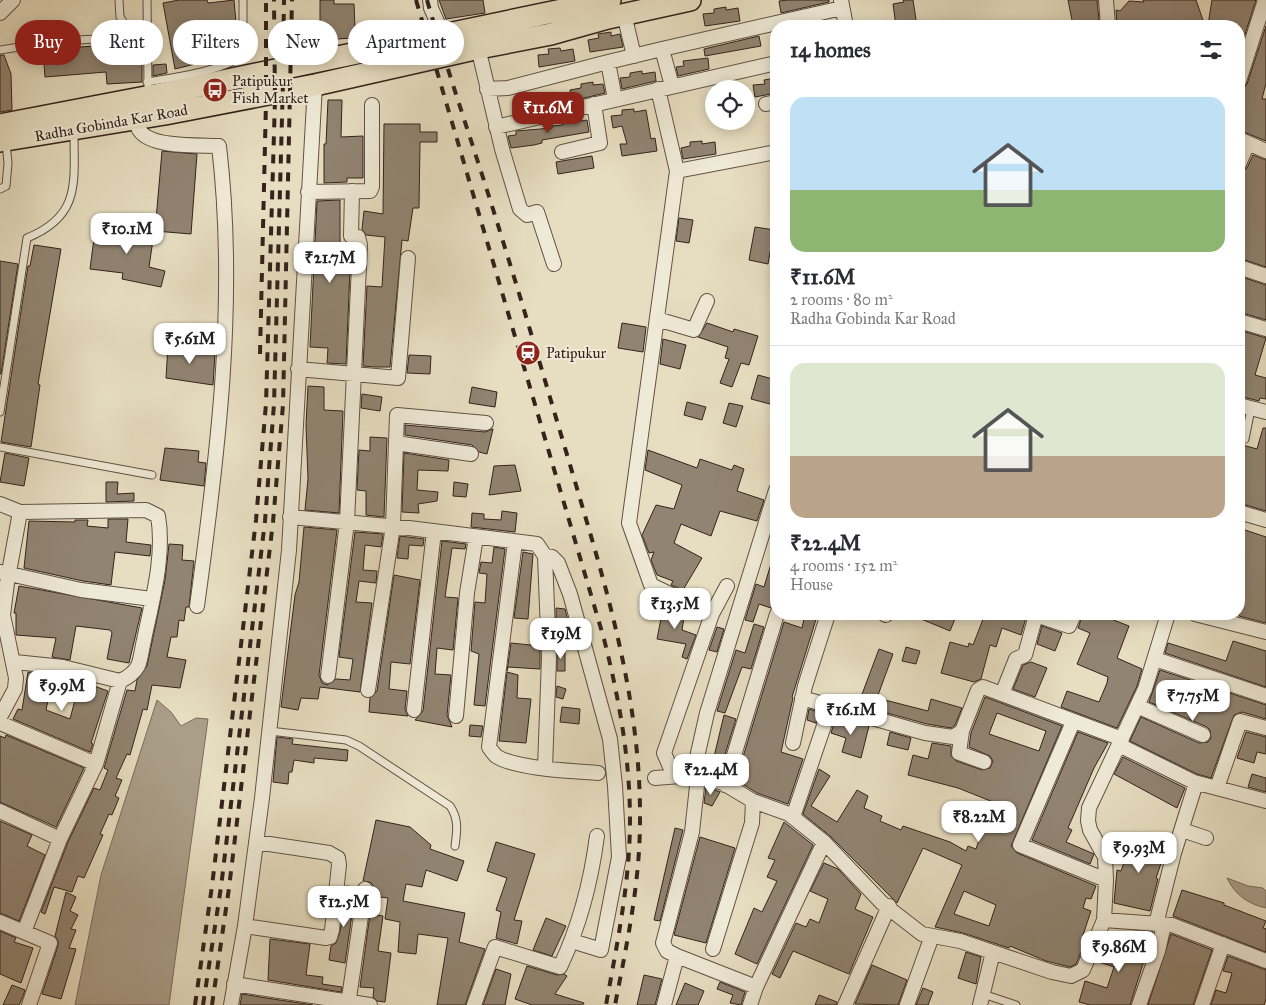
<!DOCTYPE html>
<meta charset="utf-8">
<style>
body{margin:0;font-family:"IM FELL Great Primer",serif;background:#f2f2f3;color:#2b2b33;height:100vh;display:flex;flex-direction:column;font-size:19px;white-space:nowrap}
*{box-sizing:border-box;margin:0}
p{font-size:16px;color:#7c7c81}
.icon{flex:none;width:28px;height:28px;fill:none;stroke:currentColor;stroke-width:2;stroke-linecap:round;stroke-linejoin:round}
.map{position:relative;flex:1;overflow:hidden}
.details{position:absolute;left:770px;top:20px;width:475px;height:600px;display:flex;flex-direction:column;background:#fff;border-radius:20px;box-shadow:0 2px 12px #0003}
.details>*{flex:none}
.guide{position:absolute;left:15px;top:20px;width:475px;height:45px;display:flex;gap:10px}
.fabs{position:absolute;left:705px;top:80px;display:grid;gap:10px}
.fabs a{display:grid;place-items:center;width:50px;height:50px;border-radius:50%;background:#fff;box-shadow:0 2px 12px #0003;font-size:25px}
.price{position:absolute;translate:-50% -42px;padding:0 11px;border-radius:10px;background:#fff;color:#222;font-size:16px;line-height:32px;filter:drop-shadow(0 1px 2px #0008)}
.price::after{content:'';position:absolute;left:50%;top:30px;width:15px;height:11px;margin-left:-8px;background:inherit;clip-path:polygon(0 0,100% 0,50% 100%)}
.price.selected{background:#8f2418;color:#fff}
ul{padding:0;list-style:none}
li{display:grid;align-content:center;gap:10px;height:265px;padding:0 20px}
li+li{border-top:1px solid #e1e1e2}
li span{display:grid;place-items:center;height:155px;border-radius:15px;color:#555}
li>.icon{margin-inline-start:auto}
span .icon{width:90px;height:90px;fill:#fffc;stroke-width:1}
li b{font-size:21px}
h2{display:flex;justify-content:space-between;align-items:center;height:60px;padding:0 20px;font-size:21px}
.chip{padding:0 18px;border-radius:22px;background:#fff;box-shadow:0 2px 12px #0003;font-size:18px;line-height:45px}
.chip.selected{background:#8f2418;color:#fff}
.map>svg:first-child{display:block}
</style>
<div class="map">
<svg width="1266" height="1005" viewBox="0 0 1266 1005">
<rect width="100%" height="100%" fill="#e7dec1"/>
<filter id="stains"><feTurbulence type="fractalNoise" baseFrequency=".004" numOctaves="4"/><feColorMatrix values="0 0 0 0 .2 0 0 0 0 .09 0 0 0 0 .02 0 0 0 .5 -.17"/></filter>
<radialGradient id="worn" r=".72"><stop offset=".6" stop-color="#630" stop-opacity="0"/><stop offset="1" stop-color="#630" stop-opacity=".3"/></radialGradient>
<path fill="#aa9e89" stroke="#7a6d5d" d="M157 700 171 712 181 726 196 718 208 719 169 1005H75L101 875Z
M1227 878 1248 886 1263 888 1266 891V908C1248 904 1235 895 1227 878Z"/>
<path fill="#918472" stroke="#33231c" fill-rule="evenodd" d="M179 0H207L208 3 234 0 238 44 219 45 218 32 197 36 203 62 175 69 163 3Z
M320 0H334V4H354L355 28 368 26 370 37 320 40Z
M439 0H483L485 13 446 19Z
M788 0H829V2L781 13 779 1Z
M903 0H913L917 26H896L893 4 904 2Z
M1068 0H1097L1099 20 1073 25Z
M1143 0H1196L1205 26H1117L1116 10 1120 11 1129 1 1144 2Z
M1212 0H1256L1239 53V26L1208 25Z
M726 7V10L738 8 740 21 705 26 703 14 714 13V9Z
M1266 26V83L1262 99H1266V141L1239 130V90L1244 88 1247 84Z
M611 32V36L620 34 623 47 590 52 588 40 599 38 598 34Z
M759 36 761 46 705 56 704 49Z
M131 37H142V82L107 84 106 72 45 77 43 50 131 43Z
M560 48 561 51 573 49 575 61 539 67 538 55 549 54 548 49Z
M0 55H4L11 74 12 110 0 112Z
M708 58 709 69 678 76 676 67 684 66 683 61Z
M166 64 167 73 153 76V65Z
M642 71V74L655 72 656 81 622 89 620 78 630 77V73Z
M776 78V93L755 97 753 85 765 84 764 80Z
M593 82V85L603 84 605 93 572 101 570 90 581 88V84Z
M538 94V98L551 96 552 105 517 113 515 102 527 100 526 96Z
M328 100H342L341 137 363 136V178H347V182L324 183V144H326Z
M634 109V112L646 110 651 139 655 138 657 151 622 156 620 144H627L622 126 613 128 611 116 622 115V110Z
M575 119V122L587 120 589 132 542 140V143L534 145 511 148 508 136 516 135V131L552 128V126L563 125V121Z
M384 124H420V132H437V142H420L419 208H413L408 241 402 240 390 367H375L363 366 367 286 382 287 385 237 366 235 362 229 364 211 383 214Z
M702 141V144L715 142 716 154 683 159 681 148 690 146V142Z
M162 151 197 154 191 234 155 231Z
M1253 155 1266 160V267L1239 258V173L1247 168Z
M592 156 594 168 558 174 556 162Z
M340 200V243L351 246 346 364 327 363 328 348 310 347 317 201Z
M679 218 693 220 689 243 676 241Z
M132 223 155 226 149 267 165 271 161 287 122 279 123 273 90 269 95 231 130 235Z
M755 227 774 230 768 264 749 260Z
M34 245 61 249 38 384 40 385 31 447 1 442 28 266H30Z
M0 261 18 264 1 374H0Z
M1239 276 1266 285V320L1239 312Z
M622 323 646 327 643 352 618 348Z
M707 323 733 332 734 329 758 336 749 365 741 363 732 387 720 383 729 359 725 358 728 347 698 337Z
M1239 330 1266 338 1255 375 1266 378V399L1260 398 1259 401 1239 396Z
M663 339 686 345 680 369 660 364Z
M168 345 215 353 213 385 166 378Z
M409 355 431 356 430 374 407 373Z
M758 375 776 380 770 404 751 399Z
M308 386 324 387V410L343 411 339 513 305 510 308 479 306 425Z
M472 387 497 392 495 407 469 403Z
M362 394 382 397 380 411 361 408Z
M687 402 706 407 702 420 684 415Z
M729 403 743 406 736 427 723 423Z
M405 425 485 432 493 429 487 454 479 452 472 445 405 435Z
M1263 428H1266V511L1239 503V444L1257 449Z
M370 437 387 438 384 517 366 515V491L357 490 359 450 370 451Z
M165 448 199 451 198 462 206 463 204 486 160 480Z
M648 450 697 468 700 459 732 470 734 465 744 469 737 491 764 500 757 521 720 511 711 536 681 524 674 543 702 558 683 590 671 585 673 581 657 575 651 560 654 552 649 553 642 535 656 505 674 509 682 485 645 470Z
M5 453 29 458 24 486 0 482Z
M404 453 449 460 448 471 418 470 417 490 438 492 437 501 418 504 419 513 402 512Z
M515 465 521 491 489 495 494 466Z
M106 482H118L117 494 134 493V501L106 502Z
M454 482 468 484 466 497 453 496Z
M502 511 517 513 515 532 471 527 472 513 484 514V519L501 520Z
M108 519H128L126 542 151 545 150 556 115 552 111 585 83 581 24 568 29 521 75 522V520H88L87 526 108 528Z
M304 527 337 530 319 675 322 683 327 685 336 679 350 680 353 659 339 657 355 532 383 534 381 547 365 545 363 570 377 571 376 583 359 581 356 602 372 603 360 692 320 687 318 699 301 698 298 710 281 707 295 595 299 582Z
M1239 528 1266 537V623L1239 616Z
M400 536 424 539 423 546 409 545 408 559 397 558Z
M442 541 466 544 465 549 452 548 445 597 458 598 453 650 437 648 435 674 451 675 447 715 452 727 415 720 423 711Z
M169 544 183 545 182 560 194 561 189 607H186L184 621 179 620 177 637H171L167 657 186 660 180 688 152 685 147 710 143 709 130 755 127 754 116 778 122 780 115 796 119 798 112 815 109 814 100 834 103 835 84 878 78 876 72 892 54 887 45 914 41 912 68 842 94 788 100 790 108 770 104 768 127 690 135 691 137 680 147 666 165 580Z
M494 547 505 549 485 706 474 705 479 654 471 651 475 602 485 603 487 574 479 573 481 562 492 563Z
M523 552 533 554 528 619 514 618Z
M774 554H776V605L771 608 759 604 753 622 745 620 756 584 764 587Z
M394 575 420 580 410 664 391 662 389 689 407 691 405 709 408 716 369 712 370 698 377 691Z
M19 586 142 608 129 663 107 659 112 633 110 630 76 626 70 660 52 657 56 638 16 635V613H14Z
M556 608 565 609 569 625 556 624Z
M663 608 685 611 682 630 696 635 687 659 682 657 686 644 657 639Z
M805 614 817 616 792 697 793 698 781 752 803 759 788 804 757 793 736 780 784 622 802 628Z
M909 614H957L950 631Z
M985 614H1027L1021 635 1002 628 996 647 990 645 981 679 974 682 941 673 950 642 968 647 969 643 973 645Z
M1083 614H1098L1129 626 1117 658 1142 669 1137 686 1117 728 1061 707 1067 691 1099 702 1107 683 1108 677 1077 664 1090 633 1078 628Z
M754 624 764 627 751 669 742 667 725 713 717 711 736 650 745 653Z
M1042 626 1062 633 1055 651 1037 644Z
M717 627 724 629 717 652 709 650Z
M1233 641 1266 651V687L1165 653 1168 643 1226 661Z
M511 643 540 646V669L508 667 507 671Z
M906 647 920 651 916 664 902 661Z
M557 649 565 650V671H557Z
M879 649 893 654 877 698 928 711 931 699 962 708 955 725 951 728 927 724 858 705Z
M1031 662 1047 668 1035 697 1013 689 1023 665Z
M1160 670 1266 705V719L1242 712 1234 715 1211 778 1197 774 1130 741 1141 717 1199 743 1208 742 1211 738 1210 730 1207 727 1149 702Z
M28 672 53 675 46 710 70 719 80 681 108 691 91 743 93 744 90 752 13 719 18 709 22 710Z
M507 672 518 675 517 698 531 699 526 743 499 741Z
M557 686 566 689 563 699 556 697Z
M985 697 1062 726 1011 846 1017 853 1096 886 1091 899 1086 898 1083 908 1091 911 1082 938 1086 940 1076 964 1070 967 1046 961 1010 946 1009 948 963 933 935 927 962 865 923 848 897 903 830 836 803 814 819 769 830 776 811 806 837 822 857 790 868 796 864 808 882 816 880 821 901 830 903 826 950 842 966 851 968 846 976 849 984 825 999 831 1008 808 958 788 908 775 913 755 928 759 932 743 951 746V756L956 761 982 770 990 768 993 761 990 756 969 747 971 733ZM997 713 1046 731 1039 751 989 734ZM964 891 996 905 989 926 954 914Z
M562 707 580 709 579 724 560 722Z
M809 709 819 712 816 723 807 720Z
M724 715 736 719 722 764 713 761Z
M836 717 869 726 861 758 842 752 846 738 831 733Z
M470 725 483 726 481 737 469 736Z
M890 732 911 738 908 750 887 745Z
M1078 732 1108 743 1094 768 1068 828 1072 830 1066 842 1094 854 1090 864 1032 840Z
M1246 732 1266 737V754L1257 752 1254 763 1237 758Z
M6 735 84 768 56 827 0 802V736L5 738Z
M277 737 293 739 292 744 348 750 347 761 314 758V763L294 760 292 772H289L288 784 273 782Z
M1123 757 1185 788 1177 808 1114 774Z
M706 758H712L711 771 703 769Z
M1252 774 1266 778V792L1248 787Z
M706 787 720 792 712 806 704 803Z
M376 820 410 827 431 845 430 849 464 861 457 881 426 870 422 887 406 884 403 901 465 913 459 942 485 949 465 1005H437L448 938 418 934 416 954 398 952 400 922 385 919 388 898 373 896V885L370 882 363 881Z
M0 821 32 835 27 846 45 855 19 921 0 913Z
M784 822 813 845 757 964 735 954 754 908 762 912 777 881 767 877 775 860 768 858Z
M675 828 683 830 660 921 654 920Z
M1134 835 1167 846 1156 878 1158 879 1150 911 1114 903 1117 870 1121 871Z
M700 837 735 848 706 943 674 935Z
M496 842 535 854 514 920 522 921 517 944 496 938 501 912 496 910 507 878 487 871Z
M824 863 838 869 861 894 855 909 873 917 849 974 793 951 780 978 772 974 796 923 806 927 810 919 819 923 828 899 810 891Z
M346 886 356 887 345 963 329 960 331 946 336 943 340 932Z
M1182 890 1224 903V905L1266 921 1263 928 1266 929V952L1173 916Z
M66 892 76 897 70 911 78 915 71 929 76 930 69 948 76 949 61 999 42 994 58 946V941L55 936Z
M370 914 383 916 378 951 391 953 385 1002 377 1001 373 997 374 988 360 987Z
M546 918 566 926 552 956 533 950Z
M0 931 16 938 14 942 33 948 21 983 0 974Z
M1135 931 1153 932 1130 1005H1090L1079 1002 1085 981 1107 988 1114 967 1096 961 1103 945 1126 953Z
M1171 934 1212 950 1193 1005H1148Z
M270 939 310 944 306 975 323 977 322 984 342 987 341 992 268 980Z
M966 952 981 957 976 984 958 978Z
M1228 956 1266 970V999L1264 1005H1211L1216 990 1226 993 1232 973 1223 971Z
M872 965 907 980 898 1005 855 1004Z
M527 966 557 975 564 974 567 976 555 994 584 1003 583 1005H532L515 999Z
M496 969 511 974 505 1005H483Z
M644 975 662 979 655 1005H637Z
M720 982 745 992 741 1005 730 1003 733 995 717 989Z
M685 983 704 991 698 1005H676Z
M12 985 25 990 23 996 19 1005H3Z
M923 988 933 992 928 1005H916Z
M242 994 266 998 313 1005H240Z
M819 995 837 1002 836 1005H815Z"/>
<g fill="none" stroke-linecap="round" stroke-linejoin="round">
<defs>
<path id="service" d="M147 0 148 86
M0 50 57 41 117 38 122 34 126 26 120 17 119 0
M147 82C171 78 223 71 241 56L243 44V0
M0 189 6 186 8 163 6 143
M0 412 27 238C81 216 74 183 74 132
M1245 439 1251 409
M0 447 152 475
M270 731 346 740 359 746 450 806C459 819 457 831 455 846
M983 994 1016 1005"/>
<path id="minor" d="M430 0 431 8 443 35
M841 0 846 26
M1106 0 1108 26
M0 13 13 0
M624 14 634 56
M662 49 842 8
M481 60 502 149 520 209 527 215 537 212 554 264
M1239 81 1265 0
M487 89 508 88 608 62
M658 89 677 171 629 523 651 585 712 614 664 753 674 776
M615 99 608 62 662 49 672 86
M766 104 776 102
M134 112C135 118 136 126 140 131 152 148 200 145 219 146 237 299 218 454 197 606
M496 127 776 63
M1239 139 1266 151
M562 152 600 143 594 104
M1239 164 1248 143
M677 171 776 152
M308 192 370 191 372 187V105
M1239 267 1266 276
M657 319 694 330 707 301
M1239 321 1266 329
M298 369 398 378 408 258
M1239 405 1266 412
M396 443 471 454
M0 504 20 512 146 510 158 516C165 556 152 601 144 640 142 648 141 659 138 666 134 673 127 678 120 681L63 667 15 662
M1239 512 1266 520
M290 517 409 528 537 544 545 556 549 658 545 768
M515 542 489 747C491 750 494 754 496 756 515 769 574 771 598 773
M545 556 552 557 558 563 570 594 610 739 615 786 619 857 601 950 572 941
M1 572 81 590 152 599
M712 614 727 586
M884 614 886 615
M1195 614 1266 632
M1155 659 1266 696
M328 676 347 522 360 245 358 237 351 236 352 191
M368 690 393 526 397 415 486 423
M1002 694 1016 659 1025 655 1036 615 1069 626 1074 614
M802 698 925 733 953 737 962 731 978 690 983 687 1122 739
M1137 706 1203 735
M414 710 434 531
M456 716 467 593 476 537
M0 717 15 689 16 678 3 615 7 583 20 512
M1073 722 1020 845 1106 880
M0 723 96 764
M962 731 959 753 984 762
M793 743 805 686 828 614
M1119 745 1194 782 1266 801
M693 775 707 713 776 490
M698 777 692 832 663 943 667 951 677 956 756 987 824 842
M655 778 693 775 723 783 753 801 789 814 824 842 882 903 922 934 960 941 1052 972 1071 976 1083 970 1104 920 1106 880 1105 857 1090 830 1088 821 1089 808 1145 689 1168 614
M725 785 777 614
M1217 788 1240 721 1266 728
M0 811 60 839
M793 817 830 708
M1182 830 1206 838
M1104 920 1172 925 1266 961
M0 922 50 943 29 1005
M1156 924 1174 853 1196 783
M245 926 326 938 330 937 332 930 339 865 338 858 329 853 256 842
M24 932 60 839 96 764 120 681
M713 949 752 823 753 801
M234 984 370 1005
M231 1005 245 926 262 798 289 550 315 85
M348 1005 365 889
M474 1005 495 947 560 967C580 925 591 882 597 836
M664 1005 677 956
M750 1005 756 987
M845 1005 889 906
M907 1005 932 936
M980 1005 993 952
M1139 1005 1158 951 1164 925
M1202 1005 1223 944"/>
<path id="primary" d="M0 125 151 96 610 0
M0 141 165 114 315 85 479 48 551 34 608 18 690 0"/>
</defs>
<use href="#service" stroke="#605245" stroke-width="9"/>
<use href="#minor" stroke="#605245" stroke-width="16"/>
<use href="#primary" stroke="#33231c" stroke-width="24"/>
<use href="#service" stroke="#efead7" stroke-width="7"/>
<use href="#minor" stroke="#efead7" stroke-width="14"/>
<use href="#primary" stroke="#e7dec1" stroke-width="21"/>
<path stroke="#33231c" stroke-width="4" stroke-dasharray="9 9" stroke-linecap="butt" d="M416 0 604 639C619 698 630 759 630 820 630 882 617 944 606 1005
M427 0C451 83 480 165 505 248 527 318 547 388 568 458 603 577 641 694 640 820 640 883 627 943 615 1005
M283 59 284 0
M260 354 266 102V0
M195 1005 212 886 256 520 266 404 275 99 274 0
M203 1005 221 887 265 521 274 404 283 82
M212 1005 229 888 273 522 283 405 292 0"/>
</g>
<defs>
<symbol id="bus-disc" viewBox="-11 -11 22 22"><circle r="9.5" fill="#8f2418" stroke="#efead7"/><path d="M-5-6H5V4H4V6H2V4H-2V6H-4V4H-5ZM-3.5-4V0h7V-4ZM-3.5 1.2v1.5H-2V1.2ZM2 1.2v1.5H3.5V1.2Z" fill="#fff"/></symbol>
<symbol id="station-disc" viewBox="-11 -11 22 22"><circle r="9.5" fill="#8f2418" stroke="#efead7"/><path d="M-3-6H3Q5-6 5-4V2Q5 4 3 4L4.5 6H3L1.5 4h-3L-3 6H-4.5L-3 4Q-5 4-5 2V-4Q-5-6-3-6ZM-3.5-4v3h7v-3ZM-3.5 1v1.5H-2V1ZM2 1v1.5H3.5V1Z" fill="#fff"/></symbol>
</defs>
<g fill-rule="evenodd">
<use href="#bus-disc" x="201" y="76" width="28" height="28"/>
<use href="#station-disc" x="514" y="339" width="28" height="28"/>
</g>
<g text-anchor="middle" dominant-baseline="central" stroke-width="4" stroke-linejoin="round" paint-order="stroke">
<g font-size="15" fill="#33231c" stroke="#efead7" text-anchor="start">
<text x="232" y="81">Patipukur<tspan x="232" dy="17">Fish Market</tspan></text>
<text x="546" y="353">Patipukur</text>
</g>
<g font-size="15" fill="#33231c" stroke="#efead7">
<text transform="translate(111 123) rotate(-10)">Radha Gobinda Kar Road</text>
</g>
</g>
<rect width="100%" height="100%" filter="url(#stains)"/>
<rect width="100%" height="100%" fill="url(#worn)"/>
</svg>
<div class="fabs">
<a><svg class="icon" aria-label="locate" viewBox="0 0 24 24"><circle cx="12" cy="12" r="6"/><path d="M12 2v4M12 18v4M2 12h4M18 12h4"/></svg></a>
</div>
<b class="price selected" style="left:548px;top:134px">₹11.6M</b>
<b class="price" style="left:127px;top:255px">₹10.1M</b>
<b class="price" style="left:330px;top:284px">₹21.7M</b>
<b class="price" style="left:190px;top:365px">₹5.61M</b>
<b class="price" style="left:675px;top:630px">₹13.5M</b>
<b class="price" style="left:561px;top:660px">₹19M</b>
<b class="price" style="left:62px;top:712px">₹9.9M</b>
<b class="price" style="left:1193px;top:722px">₹7.75M</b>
<b class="price" style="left:851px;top:736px">₹16.1M</b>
<b class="price" style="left:711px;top:796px">₹22.4M</b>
<b class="price" style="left:979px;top:843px">₹8.22M</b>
<b class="price" style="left:1139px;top:874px">₹9.93M</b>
<b class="price" style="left:344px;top:928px">₹12.5M</b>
<b class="price" style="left:1119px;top:973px">₹9.86M</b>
<div class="guide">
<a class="chip selected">Buy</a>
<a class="chip">Rent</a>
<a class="chip">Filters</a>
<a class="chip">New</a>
<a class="chip">Apartment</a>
</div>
<section class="details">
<h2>14 homes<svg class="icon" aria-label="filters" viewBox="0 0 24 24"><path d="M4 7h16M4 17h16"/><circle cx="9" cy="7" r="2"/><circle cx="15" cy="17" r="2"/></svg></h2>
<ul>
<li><span style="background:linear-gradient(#bfe0f5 60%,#8fb573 0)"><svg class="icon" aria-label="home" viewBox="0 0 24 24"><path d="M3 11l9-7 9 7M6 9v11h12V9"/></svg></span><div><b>₹11.6M</b><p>2 rooms · 80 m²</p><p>Radha Gobinda Kar Road</p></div></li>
<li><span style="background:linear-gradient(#dfe7d0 60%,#b9a48a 0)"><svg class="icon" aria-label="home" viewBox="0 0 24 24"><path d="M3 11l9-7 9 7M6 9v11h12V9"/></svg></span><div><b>₹22.4M</b><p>4 rooms · 152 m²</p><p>House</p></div></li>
</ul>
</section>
</div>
